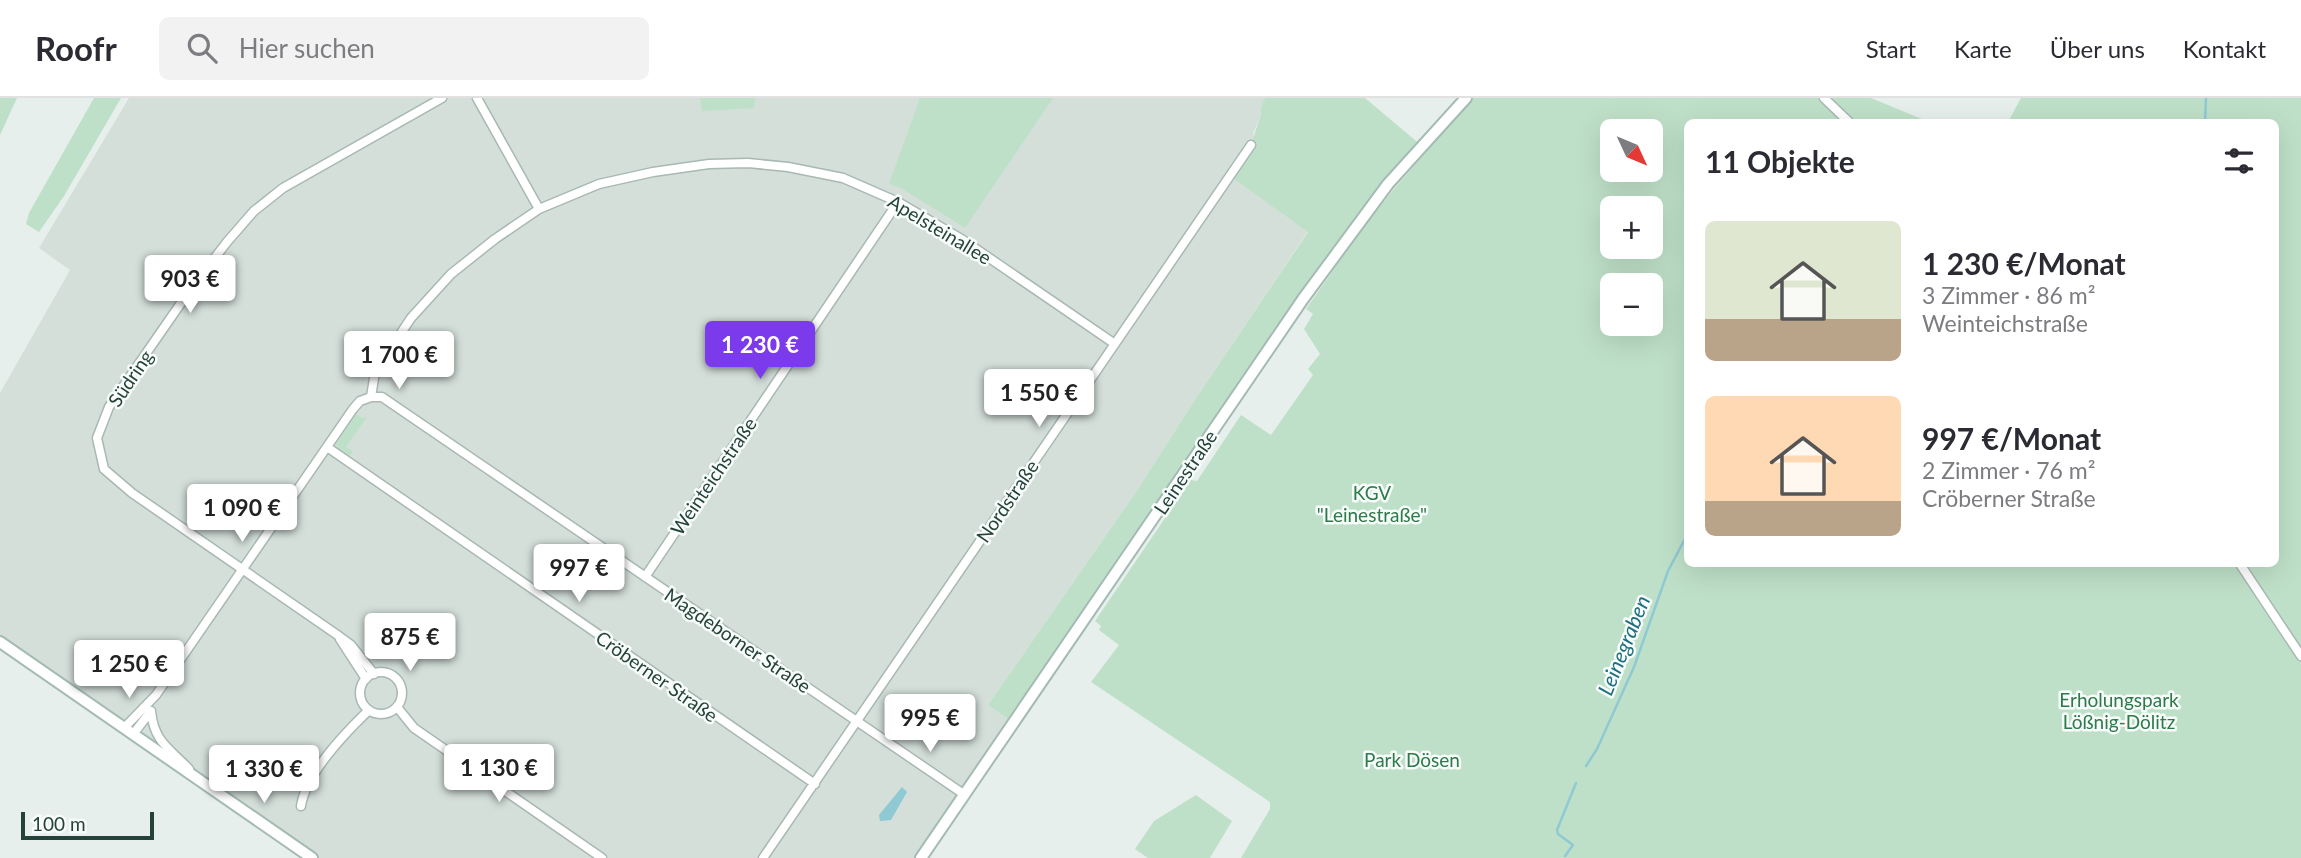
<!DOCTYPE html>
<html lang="de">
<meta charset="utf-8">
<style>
body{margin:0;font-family:Lato,sans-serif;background:#f2f2f3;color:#2b2b33;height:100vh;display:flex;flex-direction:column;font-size:26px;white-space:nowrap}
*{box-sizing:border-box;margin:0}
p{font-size:23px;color:#7c7c81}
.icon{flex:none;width:38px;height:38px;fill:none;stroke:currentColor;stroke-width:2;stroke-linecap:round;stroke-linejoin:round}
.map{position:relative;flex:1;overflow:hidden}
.drawer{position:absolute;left:1684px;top:21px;width:595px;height:448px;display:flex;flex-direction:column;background:#fff;border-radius:10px;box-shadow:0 7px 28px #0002}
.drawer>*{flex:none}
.needle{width:46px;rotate:134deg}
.buttons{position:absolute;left:1600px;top:21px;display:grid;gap:14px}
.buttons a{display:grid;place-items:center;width:63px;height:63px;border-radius:10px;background:#fff;box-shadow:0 7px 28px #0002;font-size:35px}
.scale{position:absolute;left:21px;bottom:18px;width:133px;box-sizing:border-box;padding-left:7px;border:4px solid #24423a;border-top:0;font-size:19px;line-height:24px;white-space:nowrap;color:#24423a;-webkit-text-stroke:5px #f7fbf9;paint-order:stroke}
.price{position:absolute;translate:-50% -60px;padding:0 16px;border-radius:7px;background:#fff;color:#222;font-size:23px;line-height:46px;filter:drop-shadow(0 2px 4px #0008)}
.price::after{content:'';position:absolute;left:50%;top:42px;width:21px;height:16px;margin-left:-10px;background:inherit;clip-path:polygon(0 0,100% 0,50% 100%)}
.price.active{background:#7c3aed;color:#fff}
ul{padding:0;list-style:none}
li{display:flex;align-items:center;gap:21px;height:175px;padding:0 21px}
li span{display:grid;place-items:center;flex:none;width:196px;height:140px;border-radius:10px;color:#555}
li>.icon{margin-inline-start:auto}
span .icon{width:84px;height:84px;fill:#fffc;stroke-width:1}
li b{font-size:30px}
h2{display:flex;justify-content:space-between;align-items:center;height:84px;padding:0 21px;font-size:30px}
header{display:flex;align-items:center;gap:42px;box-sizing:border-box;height:98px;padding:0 35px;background:#fff;border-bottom:2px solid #e1e1e2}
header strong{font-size:33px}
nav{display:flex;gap:38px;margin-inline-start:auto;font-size:24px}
.search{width:490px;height:63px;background:#f2f2f3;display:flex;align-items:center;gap:18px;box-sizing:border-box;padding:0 24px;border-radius:10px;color:#7c7c81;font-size:26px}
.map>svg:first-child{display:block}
</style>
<header>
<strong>Roofr</strong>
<div class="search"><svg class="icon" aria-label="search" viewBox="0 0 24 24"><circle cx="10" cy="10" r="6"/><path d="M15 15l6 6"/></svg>Hier suchen</div>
<nav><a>Start</a><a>Karte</a><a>Über uns</a><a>Kontakt</a></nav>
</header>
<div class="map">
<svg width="2301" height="760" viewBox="0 0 2301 760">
<rect width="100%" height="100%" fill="#e6efeb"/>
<path fill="#d4dfda" d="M129 0H1265L1260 11 1261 16 1253 36 1308 133 1196 300 1136 394 988 607 1013 625 921 760H312L0 544V295L70 172 39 150Z"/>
<path fill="#bfe0c8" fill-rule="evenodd" d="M0 0H17L0 37Z
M94 0H121L64 98 39 134 26 126 29 115Z
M700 0H755L754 10 702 13Z
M920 0H1053L965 130 901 90 889 86Z
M1265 0H1365L1422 48 1388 86 1013 625 988 607 1136 394 1196 300 1308 134 1230 78 1251 47 1261 16 1260 11Z
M1473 0H1871L1929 24H1687V466H2275V24H2008L2021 0H2301V760H1241L1270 711V704L1091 584 1119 547 1099 532 1101 528 1095 523 1191 382 1197 383 1241 317 1271 337 1313 277 1308 271 1320 256 1304 231 1313 216 1306 211 1362 131 1394 91ZM1612 33H1650V72H1612ZM1612 110H1650V149H1612ZM1612 187H1650V226H1612Z
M356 316 362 320 367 319 346 349 353 353 349 359 338 351 336 346Z
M1196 697 1232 723 1210 760H1148L1135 751 1154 723Z"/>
<path fill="#8ec9d4" d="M902 689 907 694 891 722 880 723 879 717Z"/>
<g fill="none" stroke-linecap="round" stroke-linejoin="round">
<path stroke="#8ec9d4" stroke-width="2.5" d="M2205 24 2206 0
M1586 668 1597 651 1634 569 1668 473 1687 437
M1565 758 1573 747 1558 736 1557 732 1576 685"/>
<defs>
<path id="minor" d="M477 0 539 111
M1824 0 1849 24
M371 299 375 274 411 220 451 176 495 141 539 111 599 86 653 74 709 66 748 65 788 69 843 80 898 104 963 142 1115 246
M371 299H382L965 697
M327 349 815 686
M2240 466 2301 558
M645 479 898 104
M340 541 366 581
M360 595a21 21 0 1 1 42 0a21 21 0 1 1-42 0Z
M374 576 351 547 336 536 132 395 104 371 97 340 109 309 190 192 227 144 254 113 283 90 442 0
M397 609 414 630 602 760
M151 613C154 644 169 650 189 671
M125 629 156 597 353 311 360 303 371 299
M134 635 151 613
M301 708C306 675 345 635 369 612
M763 760 1251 47"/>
<path id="secondary" d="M0 544 312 760
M921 760 1303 201 1388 86 1466 0"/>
</defs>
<use href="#minor" stroke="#a8b8b2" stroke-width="11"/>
<use href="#secondary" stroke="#a4bbb3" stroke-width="14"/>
<use href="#minor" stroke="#fff" stroke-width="8"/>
<use href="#secondary" stroke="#fff" stroke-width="10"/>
</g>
<g text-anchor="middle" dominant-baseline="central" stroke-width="5" stroke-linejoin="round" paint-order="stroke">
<g font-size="19" fill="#24423a" stroke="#f7fbf9">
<text transform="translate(940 131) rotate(31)">Apelsteinallee</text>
<text transform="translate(130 280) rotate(-56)">Südring</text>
<text transform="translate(1185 374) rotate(-56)">Leinestraße</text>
<text transform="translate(713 378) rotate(-56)">Weinteichstraße</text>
<text transform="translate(1007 403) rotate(-56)">Nordstraße</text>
<text transform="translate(738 542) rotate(34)">Magdeborner Straße</text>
<text transform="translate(657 578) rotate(35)">Cröberner Straße</text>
</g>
<g font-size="19" fill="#2d7a4b" stroke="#f7fbf9">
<text x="1372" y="394">KGV<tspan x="1372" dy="22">"Leinestraße"</tspan></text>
<text x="2119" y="601">Erholungspark<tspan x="2119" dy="22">Lößnig-Dölitz</tspan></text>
<text x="1412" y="661">Park Dösen</text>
</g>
<g font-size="21" font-style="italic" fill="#1c6f80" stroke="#f7fbf9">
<text transform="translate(1623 547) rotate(-68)">Leinegraben</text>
</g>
</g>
</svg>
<div class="buttons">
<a><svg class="needle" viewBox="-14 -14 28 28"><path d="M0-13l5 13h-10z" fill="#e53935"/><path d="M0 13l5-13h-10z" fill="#7c7c81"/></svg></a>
<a>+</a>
<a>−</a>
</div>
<div class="scale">100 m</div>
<b class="price" style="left:190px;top:217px">903 €</b>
<b class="price active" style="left:760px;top:283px">1 230 €</b>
<b class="price" style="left:399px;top:293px">1 700 €</b>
<b class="price" style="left:1039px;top:331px">1 550 €</b>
<b class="price" style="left:242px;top:446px">1 090 €</b>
<b class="price" style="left:579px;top:506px">997 €</b>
<b class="price" style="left:410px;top:575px">875 €</b>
<b class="price" style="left:129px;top:602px">1 250 €</b>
<b class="price" style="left:930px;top:656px">995 €</b>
<b class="price" style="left:499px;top:706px">1 130 €</b>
<b class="price" style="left:264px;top:707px">1 330 €</b>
<section class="drawer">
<h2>11 Objekte<svg class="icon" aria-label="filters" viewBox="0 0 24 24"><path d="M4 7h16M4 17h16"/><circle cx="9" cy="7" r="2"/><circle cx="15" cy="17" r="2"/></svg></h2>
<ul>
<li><span style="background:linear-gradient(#dfe7d0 70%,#b9a48a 0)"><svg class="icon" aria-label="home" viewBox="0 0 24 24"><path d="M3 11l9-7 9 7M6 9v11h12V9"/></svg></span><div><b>1 230 €/Monat</b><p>3 Zimmer · 86 m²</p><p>Weinteichstraße</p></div></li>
<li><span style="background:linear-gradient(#ffd9b3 75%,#b9a48a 0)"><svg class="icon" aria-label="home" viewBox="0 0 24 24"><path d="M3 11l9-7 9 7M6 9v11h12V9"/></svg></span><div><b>997 €/Monat</b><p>2 Zimmer · 76 m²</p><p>Cröberner Straße</p></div></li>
</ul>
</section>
</div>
